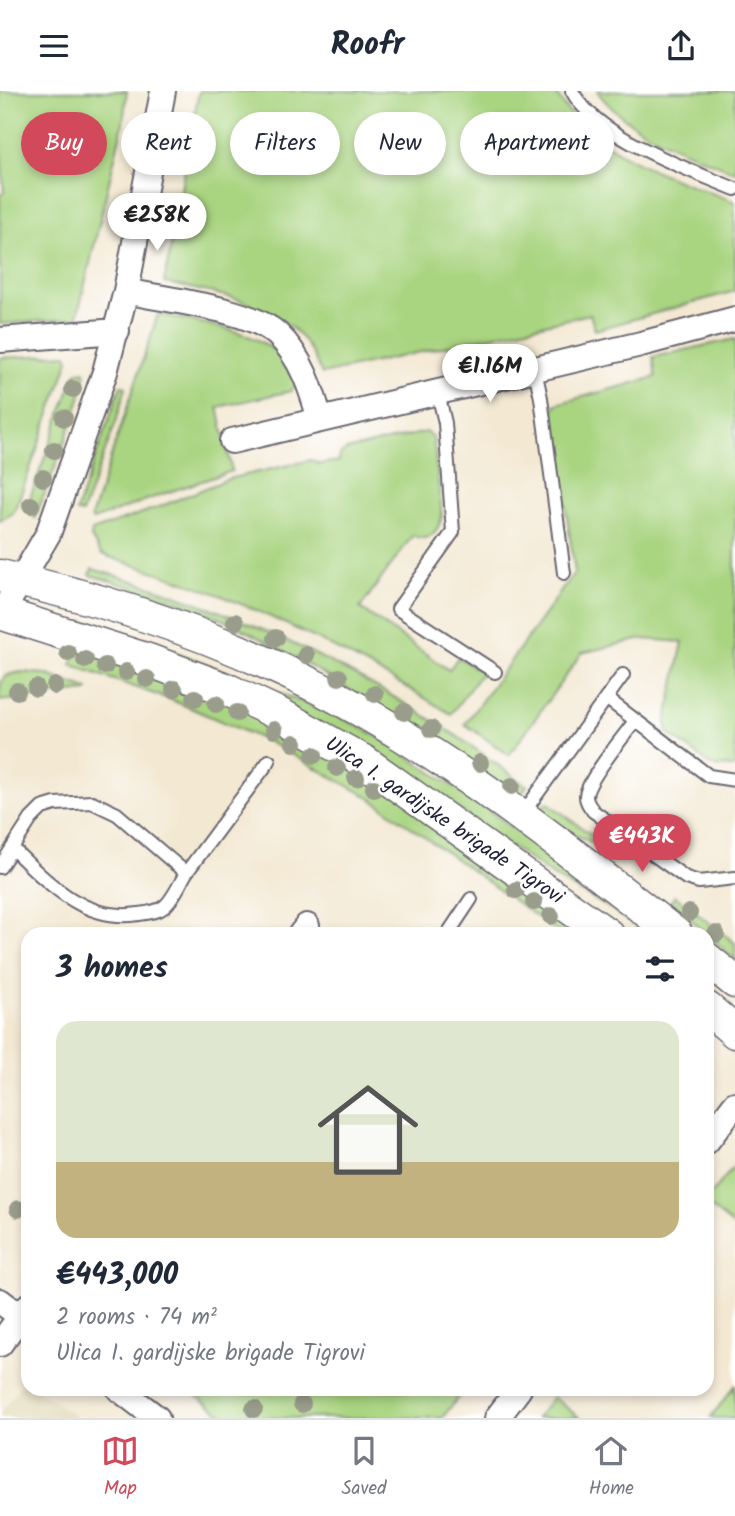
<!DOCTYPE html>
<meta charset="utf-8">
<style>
body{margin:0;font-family:Kalam,sans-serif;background:#f6f6f7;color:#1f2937;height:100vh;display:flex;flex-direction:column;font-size:26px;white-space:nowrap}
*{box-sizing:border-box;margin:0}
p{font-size:23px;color:#747a83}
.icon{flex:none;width:38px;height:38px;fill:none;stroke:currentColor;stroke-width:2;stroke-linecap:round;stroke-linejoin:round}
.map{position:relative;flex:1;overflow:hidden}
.panel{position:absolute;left:21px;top:836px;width:693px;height:469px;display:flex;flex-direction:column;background:#fff;border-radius:21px;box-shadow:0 4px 10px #0003}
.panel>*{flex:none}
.banner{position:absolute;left:21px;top:21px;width:693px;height:63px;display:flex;gap:14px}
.price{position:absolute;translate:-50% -60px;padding:0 16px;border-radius:24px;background:#fff;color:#222;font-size:23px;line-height:46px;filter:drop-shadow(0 2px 4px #0008)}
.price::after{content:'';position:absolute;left:50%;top:42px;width:21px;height:16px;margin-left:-10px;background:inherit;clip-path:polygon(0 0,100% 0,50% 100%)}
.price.current{background:#d1495b;color:#fff}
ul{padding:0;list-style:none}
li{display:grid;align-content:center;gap:14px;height:371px;padding:0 35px}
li+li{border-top:2px solid #e0e1e3}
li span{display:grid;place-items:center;height:217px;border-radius:21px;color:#555}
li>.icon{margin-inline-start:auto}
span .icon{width:126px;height:126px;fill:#fffc;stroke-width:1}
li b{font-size:30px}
h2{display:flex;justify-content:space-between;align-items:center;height:84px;padding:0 35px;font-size:30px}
.tag{padding:0 24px;border-radius:32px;background:#fff;box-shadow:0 4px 10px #0003;font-size:24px;line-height:63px}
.tag.current{background:#d1495b;color:#fff}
header{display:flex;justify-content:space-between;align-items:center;height:91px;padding:0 35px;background:#fff;font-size:32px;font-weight:800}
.tabs{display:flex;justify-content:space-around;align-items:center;height:98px;border-top:2px solid #e0e1e3;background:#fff;font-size:19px;color:#747a83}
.tabs a{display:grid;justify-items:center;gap:4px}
.tabs .current{color:#d1495b}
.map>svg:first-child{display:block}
</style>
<header><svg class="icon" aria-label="menu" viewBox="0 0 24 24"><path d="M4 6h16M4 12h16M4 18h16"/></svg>Roofr<svg class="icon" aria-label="share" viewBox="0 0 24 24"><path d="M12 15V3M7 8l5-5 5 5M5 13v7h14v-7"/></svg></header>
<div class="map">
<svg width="735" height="1327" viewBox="0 0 735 1327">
<rect width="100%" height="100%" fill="#fff"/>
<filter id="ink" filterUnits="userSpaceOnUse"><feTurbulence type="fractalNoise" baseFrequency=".0143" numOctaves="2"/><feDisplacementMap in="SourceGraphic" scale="14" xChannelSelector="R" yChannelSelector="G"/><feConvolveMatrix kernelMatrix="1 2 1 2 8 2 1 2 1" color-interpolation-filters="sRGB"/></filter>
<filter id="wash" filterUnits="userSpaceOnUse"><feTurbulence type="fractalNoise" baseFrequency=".00686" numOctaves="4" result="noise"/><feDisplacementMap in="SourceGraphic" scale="28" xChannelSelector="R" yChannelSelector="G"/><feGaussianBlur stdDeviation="1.57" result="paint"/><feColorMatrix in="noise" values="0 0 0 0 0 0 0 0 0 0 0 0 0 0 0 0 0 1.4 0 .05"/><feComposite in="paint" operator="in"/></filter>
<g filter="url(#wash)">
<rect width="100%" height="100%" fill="#f3e8d2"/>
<path fill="#e3dcba" d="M25 1289 28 1292V1298L38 1299 78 1327H0V1322Z"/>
<path fill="#a9d480" stroke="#667b5e" stroke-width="2" d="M0 0H127L123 32 77 227 0 233V103L4 102 0 46Z
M199 0H555C585 60 676 88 735 111V200L595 239 590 223 322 283C315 268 309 253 296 241 262 208 209 201 164 192Z
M597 0H735V81C690 62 626 41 597 0Z
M158 223C197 232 264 238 288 274 291 280 293 288 296 294L291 300 218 316 232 380 157 405 93 429 91 427Z
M735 248V676L712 675 668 642 666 632 683 551 642 548 582 562 509 664 465 633 575 481 552 322 556 313 656 286 653 266Z
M67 263 69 269 18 411 13 422 0 430V267Z
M85 280C90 293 43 406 35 427L27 415 75 284 78 281Z
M121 294 126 296 116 331 82 422 76 421Z
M426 341 433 346 442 425C439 439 428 454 413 444L360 517 449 579 458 566 482 581 451 623C378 578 301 537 222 505 183 489 141 477 101 463L91 446 92 440 159 416 228 388 311 369 319 373 339 370 340 364 346 359Z
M92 478C218 512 339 569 449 640 476 657 501 677 527 695L517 709C421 645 326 578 222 528 180 509 134 497 90 484Z
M83 530 174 560 337 625 370 641 476 710 656 843H647L611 818 556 787 385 667 82 535Z
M75 555 268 626 372 682 592 843H561L370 707 267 650 174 610 72 574Z
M23 581 45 583 88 598 87 600 0 610C0 587 0 584 23 581Z
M547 711 597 748 596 753 546 731 540 722 542 716Z
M675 805 735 852V869L671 810Z
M735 1074V1136L707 1114V1108Z
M735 1295V1327H710Z
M189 1299H464L442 1327H227Z
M553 1306 580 1327H537Z"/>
</g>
<g filter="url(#ink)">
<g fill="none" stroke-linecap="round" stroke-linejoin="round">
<defs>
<path id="service" d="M572 0C597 47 688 78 735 98
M535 279 541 307 564 482
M438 302 445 332 453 441 398 518 495 581
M606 607 709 685 735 689
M635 630C624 645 587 689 586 705 586 712 590 715 593 720L686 787 699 791 735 787
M521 725 623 584
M0 776 31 728 42 717 55 713 92 711 117 723 186 782C180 792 174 807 165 815 158 821 148 822 139 823 85 832 48 792 13 758
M186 782 269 670
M447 844 471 808"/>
<path id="minor" d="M126 200C165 209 249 217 277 243 301 265 312 299 320 329
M0 249 117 240
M232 350 641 253 735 228
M0 525 48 443 105 281 126 200 163 0
M300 844 307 835
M707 1050 735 1013
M0 1210 28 1231
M0 1253 28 1215
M119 1298 157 1327
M497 1327 519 1298"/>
<path id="tertiary" d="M0 485C110 509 219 546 319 597 446 662 565 756 677 844
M0 522 148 569 228 599 281 624 365 671 608 844
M707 868 735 891
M707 917 735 941"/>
</defs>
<use href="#service" stroke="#6b6770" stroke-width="16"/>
<use href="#minor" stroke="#6b6770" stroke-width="28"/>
<use href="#tertiary" stroke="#6b6770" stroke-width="35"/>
<use href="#service" stroke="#fff" stroke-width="12"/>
<use href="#minor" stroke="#fff" stroke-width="24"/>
<use href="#tertiary" stroke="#fff" stroke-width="32"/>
</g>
<g fill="#9a9d8c">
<circle cx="73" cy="298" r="9"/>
<circle cx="64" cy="327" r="9"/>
<circle cx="54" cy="359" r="9"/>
<circle cx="43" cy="387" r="9"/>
<circle cx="31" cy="414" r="9"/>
<circle cx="235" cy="531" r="9"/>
<circle cx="276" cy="547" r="9"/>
<circle cx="68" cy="562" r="9"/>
<circle cx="306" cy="564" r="9"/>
<circle cx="85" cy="569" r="9"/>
<circle cx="105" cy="575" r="9"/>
<circle cx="126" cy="581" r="9"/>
<circle cx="339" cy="586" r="9"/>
<circle cx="147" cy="588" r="9"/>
<circle cx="55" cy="595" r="9"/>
<circle cx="36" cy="597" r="9"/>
<circle cx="174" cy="598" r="9"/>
<circle cx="17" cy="600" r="9"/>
<circle cx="375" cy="603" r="9"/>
<circle cx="195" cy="607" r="9"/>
<circle cx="216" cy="613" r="9"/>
<circle cx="404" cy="621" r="9"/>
<circle cx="237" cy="622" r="9"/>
<circle cx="431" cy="638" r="9"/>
<circle cx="274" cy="639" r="9"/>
<circle cx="294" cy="652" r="9"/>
<circle cx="314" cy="664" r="9"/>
<circle cx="480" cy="672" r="9"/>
<circle cx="337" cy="677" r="9"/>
<circle cx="356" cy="687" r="9"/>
<circle cx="512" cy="695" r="9"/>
<circle cx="374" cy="697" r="9"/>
<circle cx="516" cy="799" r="9"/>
<circle cx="534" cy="811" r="9"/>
<circle cx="689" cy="822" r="9"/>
<circle cx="551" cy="825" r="9"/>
<circle cx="716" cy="843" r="9"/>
<circle cx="18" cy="1118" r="9"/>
<circle cx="302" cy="1313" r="9"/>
<circle cx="254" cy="1318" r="9"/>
</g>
</g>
<g text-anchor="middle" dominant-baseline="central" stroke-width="5" stroke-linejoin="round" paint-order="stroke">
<g font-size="21" fill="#22223b" stroke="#fff">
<text transform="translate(444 730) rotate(34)">Ulica I. gardijske brigade Tigrovi</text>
</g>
</g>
</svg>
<b class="price" style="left:157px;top:162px">€258K</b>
<b class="price" style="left:490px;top:313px">€1.16M</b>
<b class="price current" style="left:642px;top:783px">€443K</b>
<div class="banner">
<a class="tag current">Buy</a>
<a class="tag">Rent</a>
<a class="tag">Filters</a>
<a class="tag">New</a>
<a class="tag">Apartment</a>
</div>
<section class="panel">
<h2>3 homes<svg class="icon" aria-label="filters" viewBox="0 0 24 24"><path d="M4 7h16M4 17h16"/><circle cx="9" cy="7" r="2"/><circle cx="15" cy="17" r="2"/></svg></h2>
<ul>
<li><span style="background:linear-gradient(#dfe7d0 65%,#c2b280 0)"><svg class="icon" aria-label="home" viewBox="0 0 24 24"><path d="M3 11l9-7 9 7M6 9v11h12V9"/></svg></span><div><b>€443,000</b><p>2 rooms · 74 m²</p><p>Ulica I. gardijske brigade Tigrovi</p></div></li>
</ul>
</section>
</div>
<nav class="tabs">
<a class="current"><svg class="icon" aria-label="map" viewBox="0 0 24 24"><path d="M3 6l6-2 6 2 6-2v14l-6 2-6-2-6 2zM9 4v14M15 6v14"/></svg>Map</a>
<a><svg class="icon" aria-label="saved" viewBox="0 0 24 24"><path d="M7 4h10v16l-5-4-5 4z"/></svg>Saved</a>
<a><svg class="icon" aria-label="home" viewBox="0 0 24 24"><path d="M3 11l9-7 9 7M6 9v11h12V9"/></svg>Home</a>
</nav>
